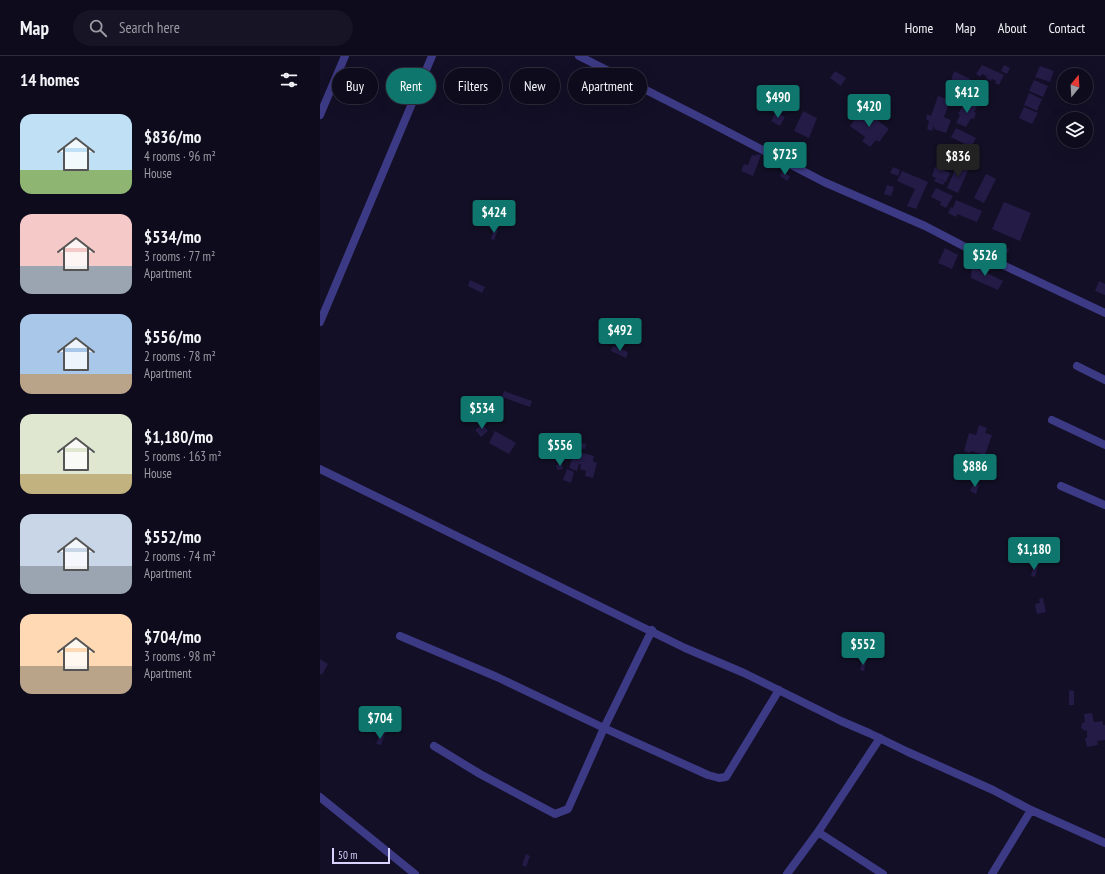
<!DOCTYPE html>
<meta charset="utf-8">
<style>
body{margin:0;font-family:"PT Sans Narrow",sans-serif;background:#171425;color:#f1f3f6;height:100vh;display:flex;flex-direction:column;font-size:15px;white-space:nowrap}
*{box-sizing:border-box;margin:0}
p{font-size:13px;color:#9b9ba3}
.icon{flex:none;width:22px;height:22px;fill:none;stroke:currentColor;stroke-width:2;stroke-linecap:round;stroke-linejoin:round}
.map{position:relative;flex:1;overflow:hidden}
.panel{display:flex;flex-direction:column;background:#0e0b1c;width:320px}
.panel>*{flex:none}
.guide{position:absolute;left:12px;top:12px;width:380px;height:36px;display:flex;gap:8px}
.needle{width:26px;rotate:18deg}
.fabs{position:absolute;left:737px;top:12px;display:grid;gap:8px}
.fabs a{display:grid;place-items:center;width:36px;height:36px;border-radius:50%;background:#0e0b1c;box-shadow:0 4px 16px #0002,0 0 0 1px #2e2b3b;font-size:20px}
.scale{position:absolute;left:12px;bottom:10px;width:58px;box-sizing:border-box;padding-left:4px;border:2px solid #d9d4ff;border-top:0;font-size:11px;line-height:14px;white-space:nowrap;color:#d9d4ff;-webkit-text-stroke:3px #130f26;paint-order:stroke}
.price{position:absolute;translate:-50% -34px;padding:0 9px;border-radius:4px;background:#0f766e;color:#fff;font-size:13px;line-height:26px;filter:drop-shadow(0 1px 2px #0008)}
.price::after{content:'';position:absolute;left:50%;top:24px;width:12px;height:9px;margin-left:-6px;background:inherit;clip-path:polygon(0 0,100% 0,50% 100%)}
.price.current{background:#222;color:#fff}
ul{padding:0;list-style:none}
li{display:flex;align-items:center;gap:12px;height:100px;padding:0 20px}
li span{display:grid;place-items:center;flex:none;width:112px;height:80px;border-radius:12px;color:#555}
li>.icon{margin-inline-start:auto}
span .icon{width:48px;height:48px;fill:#fffc;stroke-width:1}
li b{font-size:17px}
h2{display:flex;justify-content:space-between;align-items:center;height:48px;padding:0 20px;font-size:17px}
.tag{padding:0 14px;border-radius:18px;background:#0e0b1c;box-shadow:0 4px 16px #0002,0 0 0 1px #2e2b3b;font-size:14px;line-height:36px}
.tag.current{background:#0f766e;color:#fff}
header{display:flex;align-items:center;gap:24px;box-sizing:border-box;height:56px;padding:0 20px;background:#0e0b1c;border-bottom:1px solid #2e2b3b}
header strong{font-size:19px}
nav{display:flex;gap:22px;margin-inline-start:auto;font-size:14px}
.search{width:280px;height:36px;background:#171425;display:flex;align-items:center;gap:10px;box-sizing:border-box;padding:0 14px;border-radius:22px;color:#9b9ba3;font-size:15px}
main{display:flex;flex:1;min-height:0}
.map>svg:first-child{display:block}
</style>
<header>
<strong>Map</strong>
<div class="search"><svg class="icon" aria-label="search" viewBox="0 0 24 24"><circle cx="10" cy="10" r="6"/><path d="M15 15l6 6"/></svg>Search here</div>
<nav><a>Home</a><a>Map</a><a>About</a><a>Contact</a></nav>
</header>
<main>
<section class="panel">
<h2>14 homes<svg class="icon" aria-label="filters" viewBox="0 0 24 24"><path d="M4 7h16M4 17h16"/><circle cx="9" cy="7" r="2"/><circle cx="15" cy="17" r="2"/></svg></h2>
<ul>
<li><span style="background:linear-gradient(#bfe0f5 70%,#8fb573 0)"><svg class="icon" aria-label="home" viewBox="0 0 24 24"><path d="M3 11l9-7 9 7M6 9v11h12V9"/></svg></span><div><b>$836/mo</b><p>4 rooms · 96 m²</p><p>House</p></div></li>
<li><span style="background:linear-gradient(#f6c9c9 65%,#9aa5b1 0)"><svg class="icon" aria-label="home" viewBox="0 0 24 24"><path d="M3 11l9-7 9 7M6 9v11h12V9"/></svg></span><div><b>$534/mo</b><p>3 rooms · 77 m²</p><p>Apartment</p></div></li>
<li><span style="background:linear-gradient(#a9c7e8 75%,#b9a48a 0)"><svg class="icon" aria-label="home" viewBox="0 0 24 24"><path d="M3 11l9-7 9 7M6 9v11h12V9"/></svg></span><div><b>$556/mo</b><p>2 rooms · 78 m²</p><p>Apartment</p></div></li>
<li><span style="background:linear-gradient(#dfe7d0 75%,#c2b280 0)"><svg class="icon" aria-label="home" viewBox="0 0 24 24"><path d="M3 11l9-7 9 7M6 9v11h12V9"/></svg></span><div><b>$1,180/mo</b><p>5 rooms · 163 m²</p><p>House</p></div></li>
<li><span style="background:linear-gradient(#c9d6e8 65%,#9aa5b1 0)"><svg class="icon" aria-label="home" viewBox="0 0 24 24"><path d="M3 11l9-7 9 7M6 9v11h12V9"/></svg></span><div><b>$552/mo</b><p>2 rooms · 74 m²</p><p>Apartment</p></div></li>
<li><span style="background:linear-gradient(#ffd9b3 65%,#b9a48a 0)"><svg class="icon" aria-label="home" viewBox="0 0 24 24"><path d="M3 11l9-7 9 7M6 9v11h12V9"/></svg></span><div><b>$704/mo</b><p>3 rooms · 98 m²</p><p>Apartment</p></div></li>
</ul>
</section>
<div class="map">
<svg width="785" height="818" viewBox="0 0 785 818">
<rect width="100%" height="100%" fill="#130f26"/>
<path fill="#241b47" d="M662 9 684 19 679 29 675 27 676 25 672 23 671 25 666 22 667 18 666 20 662 18 660 21 656 18Z
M684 9 690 12 687 18 681 15Z
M720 10 734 15 730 26 715 21Z
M515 15 526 22 521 30 510 22Z
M634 15 650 23 646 31 639 28 638 30 630 27Z
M714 24 728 30 723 41 709 35Z
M446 28 454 32 449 41 442 37Z
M639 30 647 34 645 39 637 36Z
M709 37 722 43 717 55 704 49Z
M634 39 641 42 637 49 631 46Z
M618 40 630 44 624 61 631 64 626 77 614 73V69L612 75 607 73 609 65 606 63 607 58 611 60Z
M648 45 658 49 654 56 656 57 654 63 651 62 646 71 636 67 640 59 638 58 642 51 645 52Z
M704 51 718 57 712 68 699 62Z
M542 53 569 73 559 86 556 84 550 91 542 85 545 81 530 70Z
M483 55 497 62 489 82 474 75Z
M456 56 465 61 460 70 451 65Z
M636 72 656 82 651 91 631 81Z
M437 98 441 99 433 120 421 115 424 108 428 109 432 99 436 100Z
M638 107 649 112 638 137 627 132Z
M573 111 580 114 578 120 570 117Z
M615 111 630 117 626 126 617 122 625 126 623 129 614 125 616 122 612 120Z
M582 115 608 126 596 153 587 150 595 133 577 125Z
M462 116 470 120 467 125 460 120Z
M666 118 676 123 664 147 654 142Z
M567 129 574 131 571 140 564 138Z
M616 132 633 140 626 152 620 149 621 146 611 141Z
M636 144 662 155 657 166 637 158 636 161 628 157 631 151 633 152Z
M684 146 711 157 700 185 672 173Z
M174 173 178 174 174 184 171 183Z
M674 188 689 193 688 197 673 192Z
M625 192 638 199 632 213 618 207Z
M652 206H658V215L659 213 683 225 678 234 651 222Z
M150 224 165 231 162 237 148 230Z
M779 225 785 228V239L775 235Z
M293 290 308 296 306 302 291 295Z
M184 335 212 345 210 351 182 341Z
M162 368 168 375 161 381 155 374Z
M659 369 667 372 665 377 672 379 665 399 651 395 650 397 644 395 649 377 656 379Z
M175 375 196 387 189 398 169 387Z
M258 386 266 388 265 393 260 392 259 396 274 400 273 405 277 407 273 422 265 420 266 415 260 413 261 409 259 408 257 415 249 412Z
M242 408 243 413 237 414 236 409Z
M247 413 254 416 251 427 243 424Z
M654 427 659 429 656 438 650 435Z
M714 509 718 510 715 521 711 520Z
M723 542 726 556 717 558 715 548 720 547 719 543Z
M0 603 8 608 2 619 0 618Z
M542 605 546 606 544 615 540 614Z
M749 634 754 635V649H749Z
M772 657 774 666 783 665V669H785V684L777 685 778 689 767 691 765 682H767V674L765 675 761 672 762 667 765 666 764 658Z
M61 671 67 672 66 678 60 676Z
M60 678 65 679 61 689 56 688Z
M206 798 210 800 206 811 202 809Z"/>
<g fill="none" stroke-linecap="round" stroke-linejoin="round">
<path stroke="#3d3a85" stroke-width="8" d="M259 0 387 65 504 126 605 170 651 194 785 257
M0 59 25 0
M0 266 112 0
M757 310 785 324
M732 364 785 389
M0 413 365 592 424 617 521 665 549 677 588 696 673 734 711 754 785 787
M741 430 785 449
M80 580 177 621 284 672 388 719 399 722 406 721 459 634
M114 690 160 718 235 758 248 753 284 672 332 574
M0 741 95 818
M498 776 563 818
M467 818 498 776 560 682
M672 818 711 754"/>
</g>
</svg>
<div class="fabs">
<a><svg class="needle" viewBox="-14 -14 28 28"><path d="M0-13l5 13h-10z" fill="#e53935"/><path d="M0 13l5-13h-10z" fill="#9b9ba3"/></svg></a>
<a><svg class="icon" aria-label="layers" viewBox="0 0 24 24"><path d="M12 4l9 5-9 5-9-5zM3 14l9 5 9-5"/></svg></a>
</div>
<div class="scale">50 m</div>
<b class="price" style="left:647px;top:58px">$412</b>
<b class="price" style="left:458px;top:63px">$490</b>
<b class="price" style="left:549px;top:72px">$420</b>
<b class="price" style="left:465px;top:120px">$725</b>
<b class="price current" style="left:638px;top:122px">$836</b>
<b class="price" style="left:174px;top:178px">$424</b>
<b class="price" style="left:665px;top:221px">$526</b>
<b class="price" style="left:300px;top:296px">$492</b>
<b class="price" style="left:162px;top:374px">$534</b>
<b class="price" style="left:240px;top:411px">$556</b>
<b class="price" style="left:655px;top:432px">$886</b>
<b class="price" style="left:714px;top:515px">$1,180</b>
<b class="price" style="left:543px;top:610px">$552</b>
<b class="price" style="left:60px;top:684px">$704</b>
<div class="guide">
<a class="tag">Buy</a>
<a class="tag current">Rent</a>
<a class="tag">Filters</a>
<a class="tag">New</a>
<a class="tag">Apartment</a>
</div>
</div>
</main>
